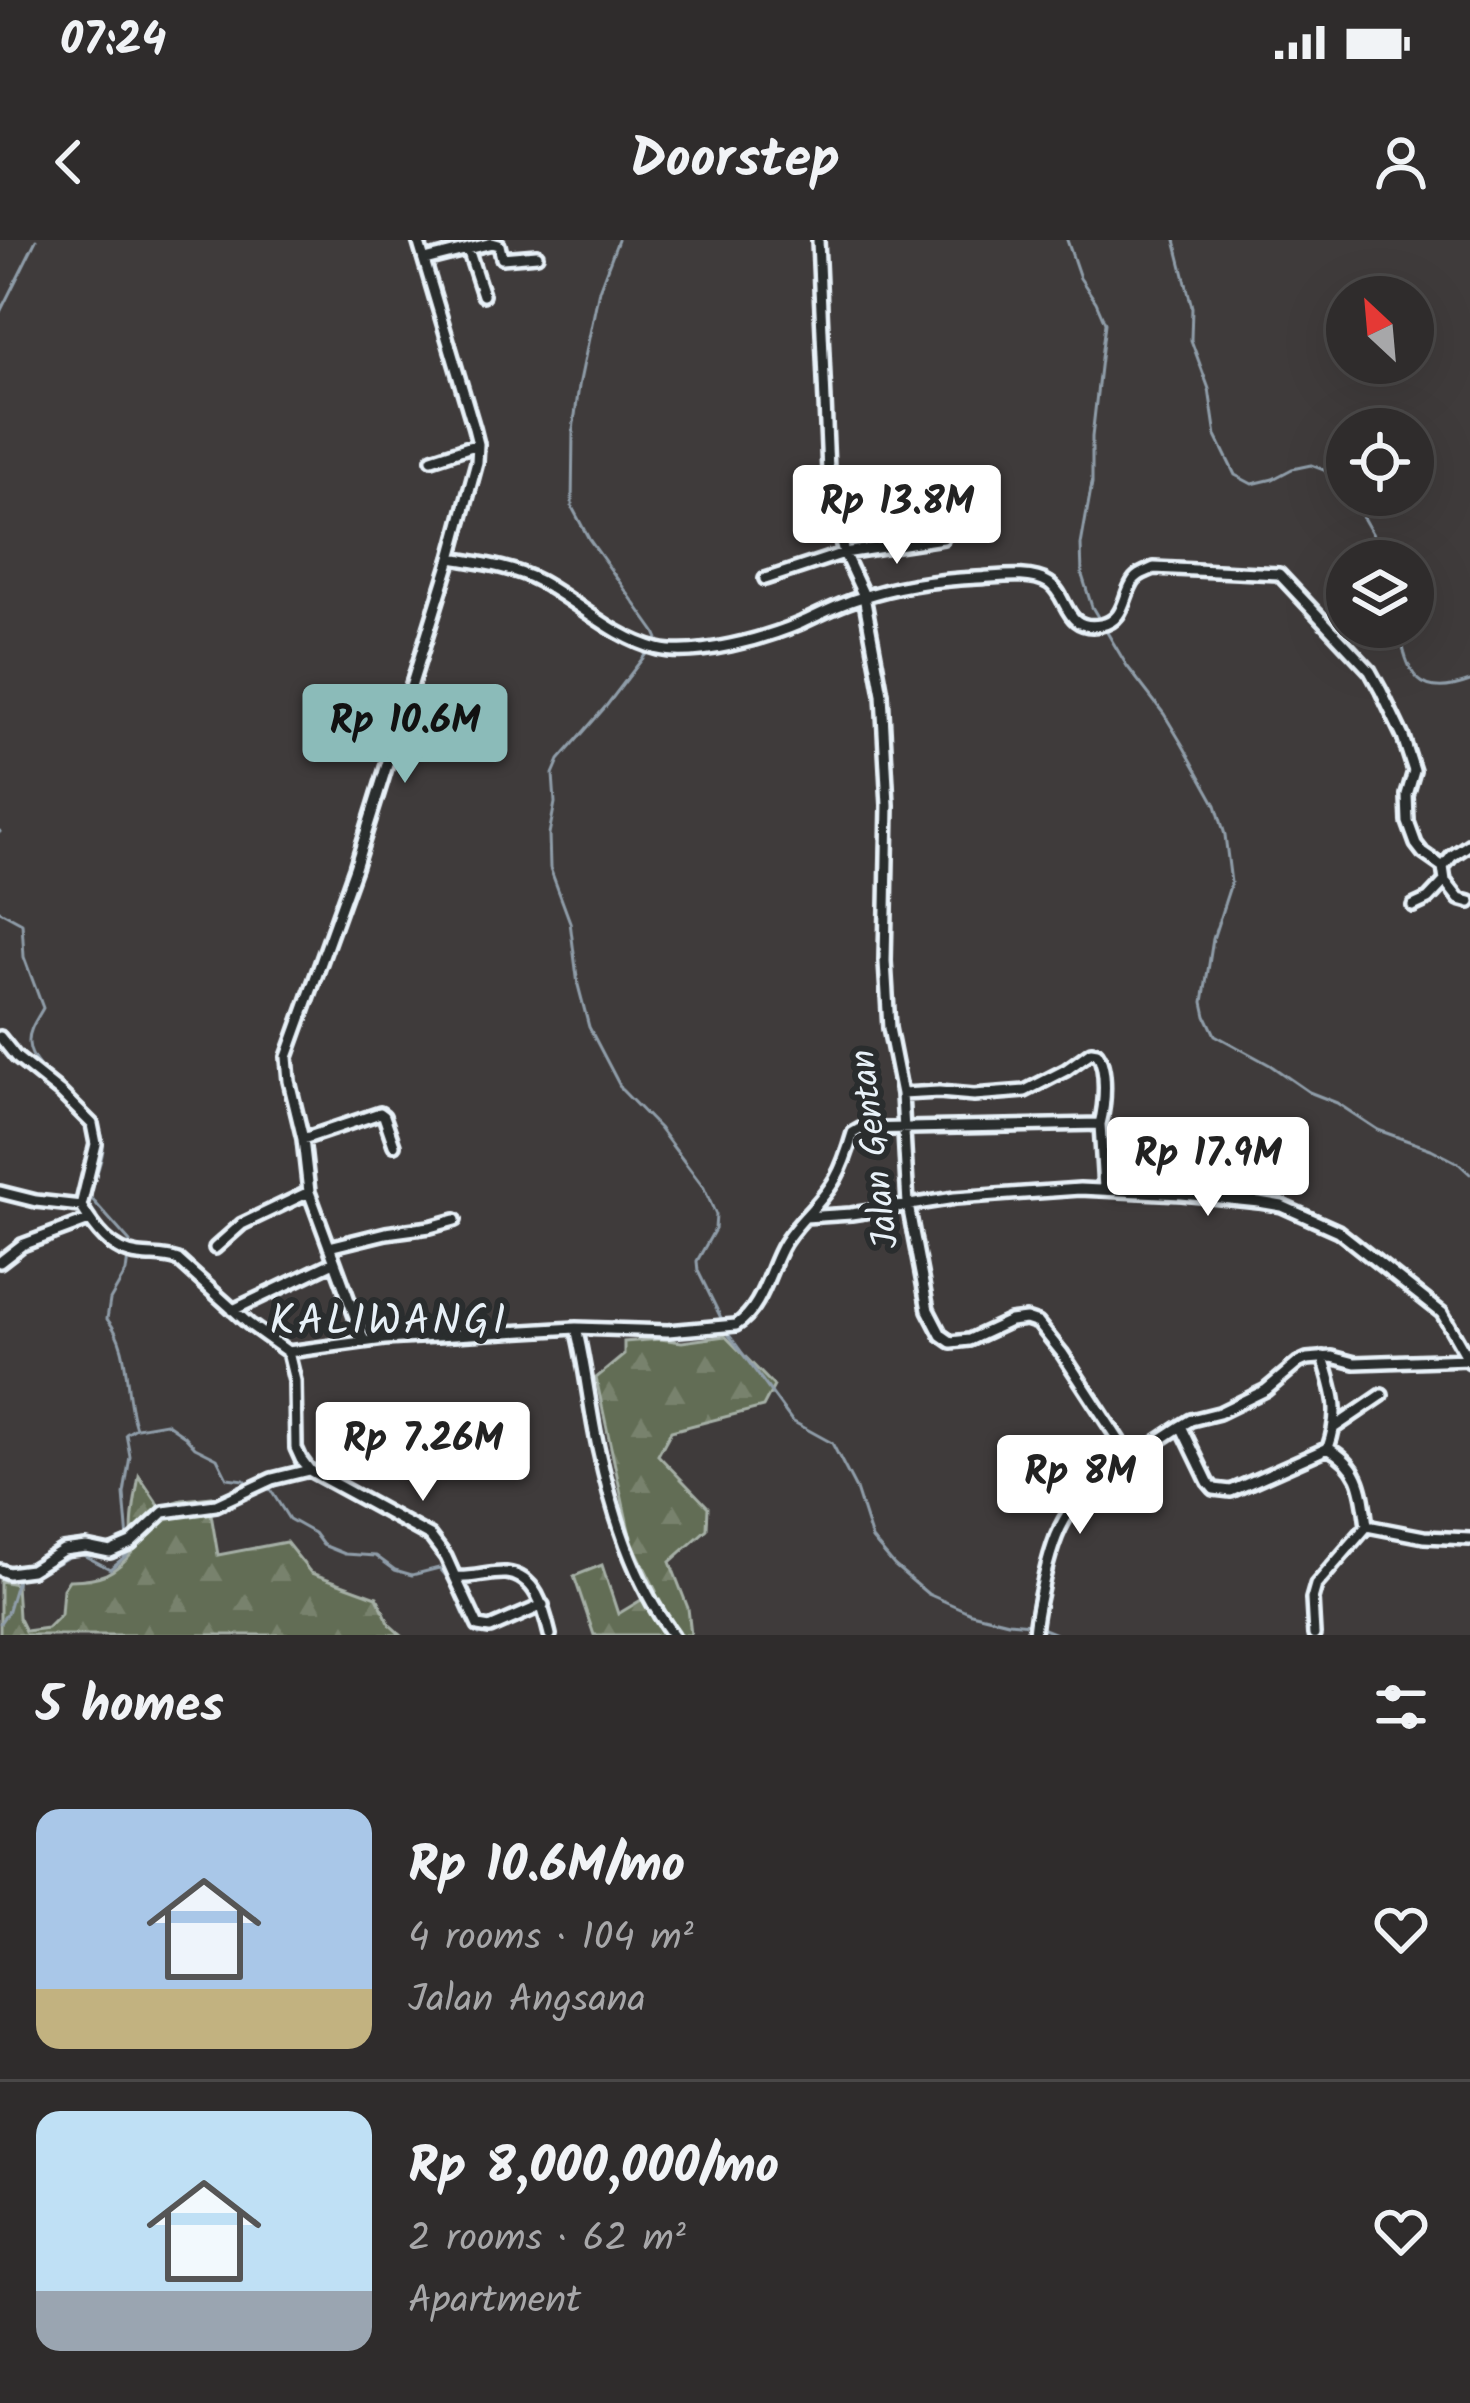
<!DOCTYPE html>
<meta charset="utf-8">
<style>
body{margin:0;font-family:Kalam,sans-serif;background:#3b3838;color:#f1f3f6;height:100vh;display:flex;flex-direction:column;font-size:45px;white-space:nowrap}
*{box-sizing:border-box;margin:0}
p{font-size:39px;color:#a7a7a9}
.icon{flex:none;width:66px;height:66px;fill:none;stroke:currentColor;stroke-width:2;stroke-linecap:round;stroke-linejoin:round}
.map{position:relative;height:1395px;overflow:hidden}
.sheet{display:flex;flex-direction:column;background:#2f2c2c;flex:1}
.sheet>*{flex:none}
.needle{width:78px;rotate:334deg}
.fabs{position:absolute;left:1326px;top:36px;display:grid;gap:24px}
.fabs a{display:grid;place-items:center;width:108px;height:108px;border-radius:50%;background:#2f2c2c;box-shadow:0 12px 48px #0002,0 0 0 3px #4a4848;font-size:60px}
.price{position:absolute;translate:-50% -102px;padding:0 27px;border-radius:12px;background:#fff;color:#222;font-size:39px;line-height:78px;filter:drop-shadow(0 3px 6px #0008)}
.price::after{content:'';position:absolute;left:50%;top:72px;width:36px;height:27px;margin-left:-18px;background:inherit;clip-path:polygon(0 0,100% 0,50% 100%)}
.price.current{background:#8bbbb9;color:#111}
ul{padding:0;list-style:none}
li{display:flex;align-items:center;gap:36px;height:300px;padding:0 36px}
li+li{border-top:3px solid #4a4848}
li span{display:grid;place-items:center;flex:none;width:336px;height:240px;border-radius:24px;color:#555}
li>.icon{margin-inline-start:auto}
span .icon{width:144px;height:144px;fill:#fffc;stroke-width:1}
li b{font-size:51px}
h2{display:flex;justify-content:space-between;align-items:center;height:144px;padding:0 36px;font-size:51px}
.status{display:flex;justify-content:space-between;align-items:center;height:84px;padding:0 60px;background:#2f2c2c;direction:ltr}
.status svg{height:33px;fill:currentColor}
header{display:flex;justify-content:space-between;align-items:center;height:156px;padding:0 36px;background:#2f2c2c;font-size:54px;font-weight:600}
.map>svg:first-child{display:block}
</style>
<div class="status"><b>07:24</b><svg viewBox="0 0 49 12"><path d="M0 12V9h3v3zM5 12V6h3v6zM10 12V3h3v9zM15 12V0h3v12zM26 1h20v11H26zM47 4h2v5h-2z"/></svg></div>
<header><svg class="icon" aria-label="back" viewBox="0 0 24 24"><path d="M15 5l-7 7 7 7"/></svg>Doorstep<svg class="icon" aria-label="person" viewBox="0 0 24 24"><circle cx="12" cy="8" r="4"/><path d="M4 21q1-7 8-7t8 7"/></svg></header>
<div class="map">
<svg width="1470" height="1395" viewBox="0 0 1470 1395">
<defs>
<pattern id="forest-firs" width="22" height="20" patternUnits="userSpaceOnUse" patternTransform="scale(3)"><rect width="22" height="20" fill="#626d54"/><path d="M5 1l3.5 6h-7zM16 11l3.5 6h-7z" fill="#78826d"/></pattern>
</defs>
<rect width="100%" height="100%" fill="#3f3b3b"/>
<filter id="ink" filterUnits="userSpaceOnUse"><feTurbulence type="fractalNoise" baseFrequency=".00833" numOctaves="2"/><feDisplacementMap in="SourceGraphic" scale="24" xChannelSelector="R" yChannelSelector="G"/><feConvolveMatrix kernelMatrix="1 2 1 2 8 2 1 2 1" color-interpolation-filters="sRGB"/></filter>
<g filter="url(#ink)">
<path fill="url(#forest-firs)" stroke="#a5afa6" stroke-width="3" d="M725 1096 774 1146 763 1167 671 1191 658 1215 708 1267 707 1289 670 1322 688 1368 691 1395H594L574 1336 602 1325 618 1374 656 1351 631 1300 596 1138 624 1115V1102L660 1099 682 1102Z
M139 1236 160 1267 182 1260 213 1257 211 1274 218 1315 286 1302 311 1333 377 1357 390 1385 401 1395H0V1341L16 1344 18 1377 25 1391 47 1388 61 1374 63 1349 69 1340C101 1339 114 1335 134 1310 129 1286 135 1260 139 1236Z"/>
<g fill="none" stroke-linecap="round" stroke-linejoin="round">
<path stroke="#8f9da9" stroke-width="3" d="M618 0 599 50 579 146 573 190 572 267 589 299 655 392 658 399 655 403
M1067 0 1080 38 1096 62 1105 83 1092 197V243L1081 305 1082 335 1092 367 1127 426 1164 474 1182 504 1216 565 1225 595 1231 643 1213 699 1203 762 1206 776 1215 795 1270 825 1309 852 1337 863 1378 890 1431 909 1458 923 1470 934
M1175 0 1192 67 1191 100 1209 149 1216 196 1235 235 1252 244 1273 239 1292 229 1311 225 1324 230 1347 251
M0 72 36 0
M1350 255 1373 295 1382 321
M1399 387C1407 435 1418 460 1470 441
M649 410 607 465 559 520 553 534 555 563 549 594 550 628 570 682 578 745 589 787 622 850 659 888 704 948 716 975 715 989 697 1021 698 1031 723 1082
M0 591V592
M0 671 22 683 24 717 43 768C37 779 28 790 29 803 30 835 90 859 101 892 109 914 92 937 91 958L130 1002 126 1032 110 1060 107 1079C132 1109 123 1152 136 1188L126 1194 130 1216 124 1254 128 1300
M726 1091 792 1181 832 1203 856 1249 872 1299 894 1325 928 1354 971 1373 1008 1382 1031 1384 1058 1395
M137 1188 166 1183 185 1196 195 1207 217 1218 227 1238 244 1240 249 1246
M261 1248 270 1249 289 1279 314 1293 323 1305 345 1314 376 1316 395 1330 412 1335 439 1328C459 1347 458 1378 479 1395
M7 1337 12 1340 36 1335 74 1314 83 1315 110 1329 127 1315 128 1309
M0 1383 7 1373 17 1340"/>
<defs>
<path id="street" d="M818 0 829 254 844 313 864 356 882 454 888 565 885 721 889 788 902 854 908 965 928 1070 941 1095 951 1102 969 1100 1010 1081 1026 1079 1038 1083 1062 1113 1131 1219 1181 1186 1208 1242 1214 1249 1231 1251 1328 1208C1362 1228 1362 1250 1367 1286L1424 1297 1470 1299
M468 9 483 55
M425 20 492 3 499 5 502 18 537 15
M432 219 478 204
M451 318C480 323 513 327 539 341 578 362 614 398 658 409 696 418 766 398 801 383 821 374 839 364 860 358 898 345 937 340 977 338 998 337 1030 331 1049 343 1069 356 1064 392 1101 385 1124 381 1123 358 1132 343 1136 334 1146 332 1154 328L1279 334 1370 431 1381 451 1403 497 1414 531 1407 555 1408 582 1416 604 1423 613 1443 627
M765 339 844 313 943 298
M1443 627 1452 616 1470 604
M1445 641 1459 659 1470 662
M1413 666 1428 659 1445 641 1443 627
M0 797 16 817 61 853 92 884 96 904 81 966C95 989 111 1012 139 1015 153 1017 164 1015 178 1020L249 1084 288 1112 384 1099 576 1088C586 1127 589 1167 598 1207 612 1272 633 1341 673 1395
M1100 884 1104 948
M303 899 380 873 384 876 394 905
M0 952 36 961 81 966
M805 977C834 946 841 934 853 893L860 889 1100 884C1105 865 1108 829 1097 813L1091 812 1066 830 1025 851 974 855 939 852 902 854
M329 1007 386 993 430 987 455 980
M215 1008 242 984 309 952
M0 1022 22 1005 89 980
M233 1070 334 1022
M576 1088 668 1091 736 1085C761 1069 768 1034 781 1009 787 997 796 987 805 977L851 974 955 958 1080 949 1182 954 1259 962 1282 966 1338 991 1442 1073 1470 1122
M364 1101 309 952 303 899 289 841 287 817 355 628 451 318 477 222 478 204 474 188 418 0
M288 1112 295 1141 296 1208 301 1219 309 1230 430 1296 446 1317 455 1337C472 1339 489 1332 506 1333 537 1336 544 1370 550 1395
M1323 1117C1334 1154 1341 1170 1328 1208
M1181 1186 1191 1180 1219 1173 1266 1150 1298 1123 1307 1119 1332 1117 1355 1123 1468 1119
M1335 1187 1382 1155
M0 1330 8 1333 31 1330 63 1310 86 1307 110 1312 131 1303 164 1272 216 1265 272 1239 309 1230
M455 1337 478 1386 490 1388 543 1365
M1034 1395C1035 1375 1040 1357 1044 1338 1060 1270 1075 1258 1131 1219
M1314 1395 1312 1359 1316 1345 1367 1286"/>
</defs>
<use href="#street" stroke="#e8f1f8" stroke-width="18"/>
<use href="#street" stroke="#2a2d2e" stroke-width="9"/>
</g>
</g>
<g text-anchor="middle" dominant-baseline="central" stroke-width="12" stroke-linejoin="round" paint-order="stroke">
<g font-size="36" fill="#e8f1f8" stroke="#2a2d2e">
<text transform="translate(876 909) rotate(-97)">Jalan Gentan</text>
</g>
<g font-size="42" letter-spacing="3" fill="#e8f1f8" stroke="#2a2d2e">
<text x="389" y="1082">KALIWANGI</text>
</g>
</g>
</svg>
<div class="fabs">
<a><svg class="needle" viewBox="-14 -14 28 28"><path d="M0-13l5 13h-10z" fill="#e53935"/><path d="M0 13l5-13h-10z" fill="#a7a7a9"/></svg></a>
<a><svg class="icon" aria-label="locate" viewBox="0 0 24 24"><circle cx="12" cy="12" r="6"/><path d="M12 2v4M12 18v4M2 12h4M18 12h4"/></svg></a>
<a><svg class="icon" aria-label="layers" viewBox="0 0 24 24"><path d="M12 4l9 5-9 5-9-5zM3 14l9 5 9-5"/></svg></a>
</div>
<b class="price" style="left:897px;top:327px">Rp 13.8M</b>
<b class="price current" style="left:405px;top:546px">Rp 10.6M</b>
<b class="price" style="left:1208px;top:979px">Rp 17.9M</b>
<b class="price" style="left:423px;top:1264px">Rp 7.26M</b>
<b class="price" style="left:1080px;top:1297px">Rp 8M</b>
</div>
<section class="sheet">
<h2>5 homes<svg class="icon" aria-label="filters" viewBox="0 0 24 24"><path d="M4 7h16M4 17h16"/><circle cx="9" cy="7" r="2"/><circle cx="15" cy="17" r="2"/></svg></h2>
<ul>
<li><span style="background:linear-gradient(#a9c7e8 75%,#c2b280 0)"><svg class="icon" aria-label="home" viewBox="0 0 24 24"><path d="M3 11l9-7 9 7M6 9v11h12V9"/></svg></span><div><b>Rp 10.6M/mo</b><p>4 rooms · 104 m²</p><p>Jalan Angsana</p></div><svg class="icon" aria-label="heart" viewBox="0 0 24 24"><path d="M12 20l-8-8c-3-5 5-10 8-4 3-6 11-1 8 4z"/></svg></li>
<li><span style="background:linear-gradient(#bfe0f5 75%,#9aa5b1 0)"><svg class="icon" aria-label="home" viewBox="0 0 24 24"><path d="M3 11l9-7 9 7M6 9v11h12V9"/></svg></span><div><b>Rp 8,000,000/mo</b><p>2 rooms · 62 m²</p><p>Apartment</p></div><svg class="icon" aria-label="heart" viewBox="0 0 24 24"><path d="M12 20l-8-8c-3-5 5-10 8-4 3-6 11-1 8 4z"/></svg></li>
</ul>
</section>
